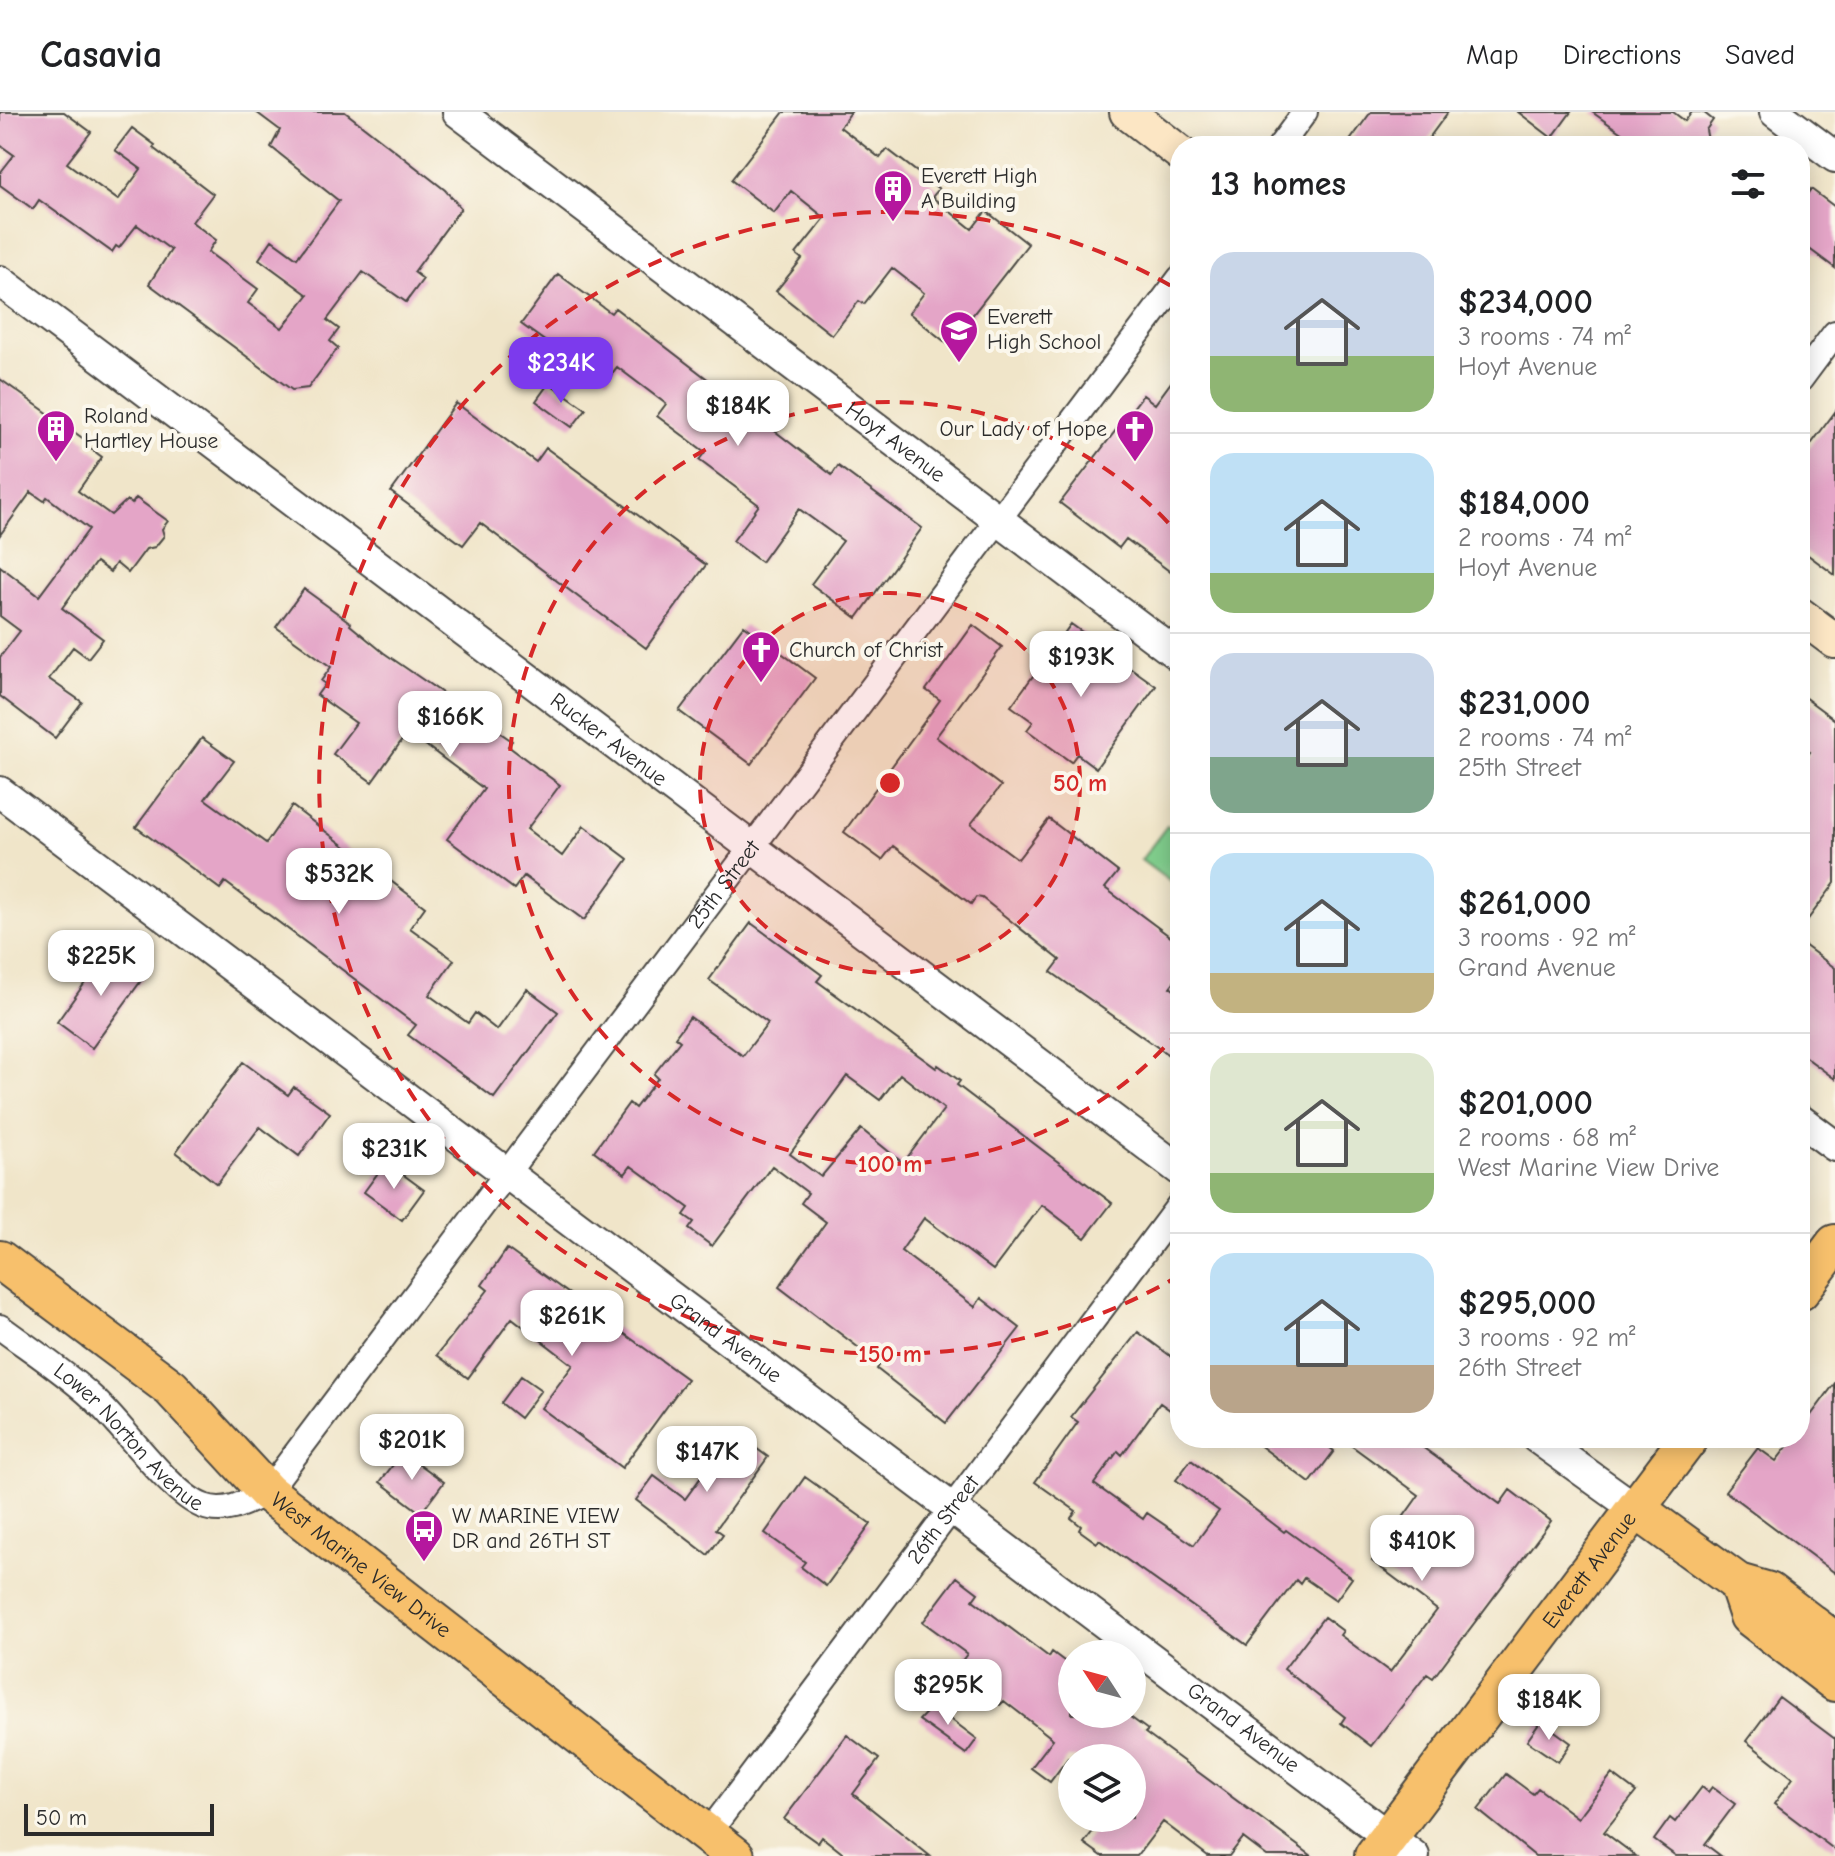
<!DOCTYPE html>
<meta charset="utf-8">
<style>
body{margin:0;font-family:"Comic Neue",sans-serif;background:#f2f2f2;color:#202124;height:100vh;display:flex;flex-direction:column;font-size:30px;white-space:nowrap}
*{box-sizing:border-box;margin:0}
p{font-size:26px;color:#757577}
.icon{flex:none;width:44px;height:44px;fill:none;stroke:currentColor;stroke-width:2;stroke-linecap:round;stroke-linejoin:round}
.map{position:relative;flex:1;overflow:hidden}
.drawer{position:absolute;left:1170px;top:24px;width:640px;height:1312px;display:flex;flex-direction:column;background:#fff;border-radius:32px;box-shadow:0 4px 20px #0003}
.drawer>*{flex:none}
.needle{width:52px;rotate:306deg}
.tools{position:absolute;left:1058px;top:1528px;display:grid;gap:16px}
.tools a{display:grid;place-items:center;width:88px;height:88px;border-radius:50%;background:#fff;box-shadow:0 4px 20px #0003;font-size:40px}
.scale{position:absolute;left:24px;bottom:20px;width:190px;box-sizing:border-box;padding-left:8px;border:4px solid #2b2b2b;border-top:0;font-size:22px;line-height:28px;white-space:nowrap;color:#2b2b2b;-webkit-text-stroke:6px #fbf7ec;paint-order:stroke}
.price{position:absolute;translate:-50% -68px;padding:0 18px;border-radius:16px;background:#fff;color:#222;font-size:26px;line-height:52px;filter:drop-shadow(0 2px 4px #0008)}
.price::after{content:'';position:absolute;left:50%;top:48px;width:24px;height:18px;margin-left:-12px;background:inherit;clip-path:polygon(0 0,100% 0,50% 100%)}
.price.active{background:#7c3aed;color:#fff}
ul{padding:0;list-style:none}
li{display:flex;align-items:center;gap:24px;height:200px;padding:0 40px}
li+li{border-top:2px solid #e0e0e0}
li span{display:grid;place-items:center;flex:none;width:224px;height:160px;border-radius:24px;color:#555}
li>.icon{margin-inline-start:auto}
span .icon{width:96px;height:96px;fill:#fffc;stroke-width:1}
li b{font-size:34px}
h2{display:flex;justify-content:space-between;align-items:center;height:96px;padding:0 40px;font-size:34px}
header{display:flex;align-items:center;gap:48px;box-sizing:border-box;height:112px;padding:0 40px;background:#fff;border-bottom:2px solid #e0e0e0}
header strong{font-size:38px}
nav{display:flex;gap:44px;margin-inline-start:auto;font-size:28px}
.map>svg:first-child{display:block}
</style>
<header>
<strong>Casavia</strong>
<nav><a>Map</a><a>Directions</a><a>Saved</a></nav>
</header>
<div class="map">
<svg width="1835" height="1744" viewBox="0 0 1835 1744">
<rect width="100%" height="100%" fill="#fbf7ec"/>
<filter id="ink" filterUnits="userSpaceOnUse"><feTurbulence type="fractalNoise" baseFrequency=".0125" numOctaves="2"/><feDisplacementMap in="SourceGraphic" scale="16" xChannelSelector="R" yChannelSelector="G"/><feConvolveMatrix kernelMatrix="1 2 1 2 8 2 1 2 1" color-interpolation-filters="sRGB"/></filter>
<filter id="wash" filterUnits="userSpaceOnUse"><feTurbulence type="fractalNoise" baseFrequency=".006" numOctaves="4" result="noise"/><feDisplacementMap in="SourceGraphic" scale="32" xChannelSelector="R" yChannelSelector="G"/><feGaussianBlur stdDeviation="1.8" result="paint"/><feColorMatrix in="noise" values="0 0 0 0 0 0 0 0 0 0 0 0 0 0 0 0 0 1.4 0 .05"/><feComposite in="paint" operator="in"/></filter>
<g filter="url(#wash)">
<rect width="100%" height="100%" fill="#f0e5c9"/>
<path fill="#80cd8c" stroke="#567c5c" stroke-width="2" d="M1167 714 1180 724V777L1141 748Z"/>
<g id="blocks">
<path fill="#e4a5c7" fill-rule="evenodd" d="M0 0H64L91 20 67 51 118 88 141 57 115 38 132 16 155 33 153 36 213 82 192 110 216 128 208 140 258 177 248 191 282 216 308 183 259 147 272 128 297 146 339 89 271 35 280 18 256 0H345L445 78 461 96 414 160 423 167 406 190 363 160 327 208 339 217 330 229 338 236 308 276 292 278 149 172 171 138 137 113 119 136 116 134 112 140 39 88 33 97 0 73V61L14 43 0 33Z
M784 0H851L840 15 880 46 887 37 939 77 932 85 972 117 986 99 1028 132 949 233 909 201 924 181 892 156 864 192 859 189 832 223 776 179 802 147 796 142 825 106 791 79 774 101 731 68Z
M1371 0H1448L1423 34H1346Z
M1518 0H1571L1552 26Z
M1592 0H1673L1685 9 1692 0H1703L1713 8 1706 18 1709 34H1620L1627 25Z
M1811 77 1835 95V156L1800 130V92Z
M558 162 611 201 615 196 832 363 838 354 922 416 857 506 811 472 843 429 799 397 761 450 733 429 759 393 699 348 705 340 657 304 666 292 617 255 608 267 557 229 553 235 521 212Z
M1180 258V467L1126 427 1119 436 1060 391 1143 283 1155 292Z
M0 267 88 330 86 333 102 345 78 379 111 403 127 388 132 392 136 386 168 409 162 417 164 424 155 435 146 437 128 461 116 451 110 460 96 450 62 496 103 527 88 546 73 535 49 567 82 590 55 626 0 584V545L20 519 0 504V454L39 484 89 417 47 385 44 389 31 380 0 423Z
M549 271 586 297 572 315 536 289Z
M456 291 536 350 546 336 706 453 646 536 480 411 463 433 391 380Z
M1835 300V463L1800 437V347Z
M304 477 351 511 350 513 384 541 512 629 508 634 560 673 527 717 562 744 584 714 628 747 584 808 524 764 514 777 447 727 484 677 408 620 372 670 333 642 356 611 317 583 325 572 321 569 331 555 276 515Z
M1071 512 1097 531 1092 537 1126 562 1131 556 1156 574 1096 656 1077 642 1071 650 1027 618 1033 610 1011 594Z
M744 513 815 566 751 652 679 599Z
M973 513 1002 535 936 625 1001 674 971 712 1018 747 1049 707 1118 760 1105 776 1180 832V862L1170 875 1180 882V951L1051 860 1060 848 982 786 976 785 971 792 893 734 882 748 844 720 940 588 926 578Z
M1800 582 1835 608V771L1800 818V654L1810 640 1800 633Z
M202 626 234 649 205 687 266 731 292 694 425 795 410 816 454 848 429 883 468 911 475 901 497 918 527 877 558 900 494 986 408 923 416 913 225 770 220 777 136 715Z
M751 811 822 863 817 869 936 956 938 953 960 969 957 973 1112 1091 1085 1126 1042 1093 993 1158 924 1106 901 1139 975 1195 981 1186 1020 1216 946 1311 877 1257 880 1252 779 1175 826 1110 801 1091 808 1081 772 1054 712 1134 689 1117 694 1110 684 1103 689 1096 631 1054 625 1062 594 1039 629 991 635 996 658 966 654 962 680 929 675 925 690 905 743 944 768 911 709 868ZM900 962 944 997 903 1051 861 1017 821 1065 790 1042 847 964 880 988Z
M1800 830 1835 856V967L1800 941Z
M110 836 146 862 92 936 57 910Z
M243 950 288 983 294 975 330 1001 299 1044 260 1015 217 1072 176 1040Z
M386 1050 424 1078 402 1108 364 1080Z
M507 1137 687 1267 622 1356 541 1296 573 1253 512 1206 468 1266 437 1243 488 1178 482 1173Z
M1138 1220 1180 1251V1305L1160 1291 1122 1343 1118 1339 1094 1372 1143 1407 1147 1401 1194 1433 1219 1399 1176 1368 1191 1348 1284 1420 1286 1418 1352 1466 1336 1488 1304 1466 1300 1472 1296 1468 1247 1533 1099 1428 1097 1431 1079 1418 1081 1414 1071 1406 1076 1399 1035 1370 1078 1310 1071 1305Z
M521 1264 541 1278 520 1306 501 1291Z
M1835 1271V1461L1725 1379 1758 1336 1776 1349 1794 1326H1800V1318Z
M734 1320 768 1345 716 1417 723 1422 708 1443 636 1388 654 1364 685 1387Z
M1250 1326H1317L1334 1339 1310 1371Z
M1341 1326H1410L1500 1392 1510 1378 1551 1409 1433 1566 1427 1562 1371 1634 1341 1611 1345 1605 1284 1557 1324 1505 1343 1519 1340 1523 1390 1560 1437 1498 1372 1449 1419 1383Z
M403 1340 444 1370 421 1401 380 1370Z
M805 1365 871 1412 826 1474 801 1455 805 1450 765 1421Z
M957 1465 978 1481 973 1488 1049 1545 1052 1540 1072 1555V1602H1126L1148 1618 1145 1621 1312 1744H1267L1243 1726 1229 1744H1208L1163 1710 1137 1744H1102L1084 1731 1103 1706H1132V1646H1068L1050 1670 1031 1656 1053 1627 1004 1589 1000 1593 961 1562 966 1554 961 1550 967 1542 923 1510Z
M1779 1585 1835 1627V1738L1774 1692 1793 1666 1746 1629Z
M938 1588 953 1599 949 1605 952 1608 977 1627 966 1642 919 1608Z
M1541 1609 1571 1631 1558 1650 1527 1629Z
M847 1623 879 1647 853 1682 930 1744H846L822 1725 818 1731 784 1707Z
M1506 1662 1533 1682 1538 1676 1578 1706 1612 1662 1636 1680 1604 1720 1636 1744H1535L1478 1698Z
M1702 1675 1708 1680 1712 1675 1735 1692 1705 1732 1721 1744H1676L1654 1728 1670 1706 1675 1710Z"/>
</g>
</g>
<g filter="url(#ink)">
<use href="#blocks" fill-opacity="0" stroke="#494743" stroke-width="2"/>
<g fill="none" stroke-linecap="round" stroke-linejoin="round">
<defs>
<g id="minor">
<path d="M1280 34 1305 0"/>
<path d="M1800 268 1835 221"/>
<path id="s1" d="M0 1215C31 1238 65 1260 93 1286 123 1313 168 1380 203 1394 226 1403 247 1390 267 1380L1180 166"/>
<path id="s2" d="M707 1723 1180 1092"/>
</g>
<g id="tertiary">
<path id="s3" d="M458 0 1180 545"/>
<path d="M1775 0 1835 45"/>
<path id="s4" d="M0 169 1180 1058"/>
<path id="s5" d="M0 680 1414 1744"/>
<path d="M1800 1008 1835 1034"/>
<path d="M1537 1326 1636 1397"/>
</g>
<path id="secondary" d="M1127 0 1180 41
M1800 503 1835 529"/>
<g id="primary">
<path id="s6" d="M0 1148 171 1276 267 1380 735 1744"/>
<path d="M1800 1179 1835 1132"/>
<path d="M1636 1397 1738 1471 1769 1480 1835 1530"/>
<path d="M1738 1471 1749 1504 1835 1570"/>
<path id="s7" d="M1374 1744 1689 1326"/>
</g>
</defs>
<use href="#minor" stroke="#494743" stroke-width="28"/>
<use href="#tertiary" stroke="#494743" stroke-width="34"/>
<use href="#secondary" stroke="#494743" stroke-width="38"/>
<use href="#primary" stroke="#494743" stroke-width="42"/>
<use href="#minor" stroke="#fff" stroke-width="24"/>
<use href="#tertiary" stroke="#fff" stroke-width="30"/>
<use href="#secondary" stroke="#fce6c4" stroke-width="34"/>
<use href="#primary" stroke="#f7c06c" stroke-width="38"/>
</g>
</g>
<circle cx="890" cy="671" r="190" fill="#d62828" fill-opacity=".12"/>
<g fill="none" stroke="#d62828" stroke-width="4" stroke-dasharray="14 10">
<circle cx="890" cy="671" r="190"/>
<path d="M1180 918A381 381 0 1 1 1180 424"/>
<path d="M1180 1163A571 571 0 1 1 1180 179"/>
</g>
<defs>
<symbol id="building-pin" viewBox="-11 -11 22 30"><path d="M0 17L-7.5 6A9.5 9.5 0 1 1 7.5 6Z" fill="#b5179e" stroke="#fbf7ec"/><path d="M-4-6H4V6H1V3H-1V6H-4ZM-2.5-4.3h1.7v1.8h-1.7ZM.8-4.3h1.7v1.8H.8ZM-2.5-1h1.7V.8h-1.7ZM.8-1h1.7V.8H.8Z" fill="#fff"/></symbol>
<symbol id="school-pin" viewBox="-11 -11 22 30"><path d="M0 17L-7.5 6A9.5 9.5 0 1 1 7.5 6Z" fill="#b5179e" stroke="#fbf7ec"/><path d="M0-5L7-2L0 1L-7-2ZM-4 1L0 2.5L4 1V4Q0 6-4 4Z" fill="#fff"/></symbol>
<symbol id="church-pin" viewBox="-11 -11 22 30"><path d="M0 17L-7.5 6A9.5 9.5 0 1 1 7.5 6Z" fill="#b5179e" stroke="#fbf7ec"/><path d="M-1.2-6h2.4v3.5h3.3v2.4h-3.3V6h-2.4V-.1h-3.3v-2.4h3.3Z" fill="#fff"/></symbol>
<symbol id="bus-pin" viewBox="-11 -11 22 30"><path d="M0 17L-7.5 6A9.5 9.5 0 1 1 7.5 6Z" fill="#b5179e" stroke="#fbf7ec"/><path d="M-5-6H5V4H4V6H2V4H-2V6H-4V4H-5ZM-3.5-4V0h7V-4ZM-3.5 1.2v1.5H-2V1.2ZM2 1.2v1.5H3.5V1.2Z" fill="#fff"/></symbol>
</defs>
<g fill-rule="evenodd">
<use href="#building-pin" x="871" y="55" width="44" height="60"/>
<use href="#school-pin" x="937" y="196" width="44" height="60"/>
<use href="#building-pin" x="34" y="295" width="44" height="60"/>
<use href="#church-pin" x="1113" y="295" width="44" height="60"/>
<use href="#church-pin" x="739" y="516" width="44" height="60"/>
<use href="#bus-pin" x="402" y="1395" width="44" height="60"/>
</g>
<g text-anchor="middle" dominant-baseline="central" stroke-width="8" stroke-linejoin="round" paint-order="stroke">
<g font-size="22" fill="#2b2b2b" stroke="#fbf7ec" text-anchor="start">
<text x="921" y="64">Everett High<tspan x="921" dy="25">A Building</tspan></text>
<text x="987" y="205">Everett<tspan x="987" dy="25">High School</tspan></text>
<text x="84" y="304">Roland<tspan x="84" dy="25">Hartley House</tspan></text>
<text x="1107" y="317" text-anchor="end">Our Lady of Hope</text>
<text x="789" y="538">Church of Christ</text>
<text x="452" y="1404">W MARINE VIEW<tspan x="452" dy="25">DR and 26TH ST</tspan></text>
</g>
<g font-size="22" fill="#2b2b2b" stroke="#fbf7ec">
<text stroke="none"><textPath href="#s3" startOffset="548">Hoyt Avenue</textPath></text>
<text stroke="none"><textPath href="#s4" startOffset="762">Rucker Avenue</textPath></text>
<text stroke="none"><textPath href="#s1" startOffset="1100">25th Street</textPath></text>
<text stroke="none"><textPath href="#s5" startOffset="908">Grand Avenue</textPath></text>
<text stroke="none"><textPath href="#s1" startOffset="170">Lower Norton Avenue</textPath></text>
<text stroke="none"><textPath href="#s2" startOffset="394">26th Street</textPath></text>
<text stroke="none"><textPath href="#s6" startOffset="474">West Marine View Drive</textPath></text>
<text stroke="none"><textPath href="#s7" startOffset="358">Everett Avenue</textPath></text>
<text stroke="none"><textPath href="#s5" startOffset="1556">Grand Avenue</textPath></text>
</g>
</g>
<circle cx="890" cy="671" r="12" fill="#d62828" stroke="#fbf7ec" stroke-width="4"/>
<g font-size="24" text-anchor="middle" font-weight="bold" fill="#d62828" stroke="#fbf7ec" stroke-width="8" stroke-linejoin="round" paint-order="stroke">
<text x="1080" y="679">50 m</text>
<text x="890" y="1060">100 m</text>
<text x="890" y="1250">150 m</text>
</g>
</svg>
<div class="tools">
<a><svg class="needle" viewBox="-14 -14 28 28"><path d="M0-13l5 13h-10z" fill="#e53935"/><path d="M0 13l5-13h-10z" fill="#757577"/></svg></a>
<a><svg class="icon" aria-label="layers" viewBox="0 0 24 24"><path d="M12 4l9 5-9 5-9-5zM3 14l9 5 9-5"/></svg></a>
</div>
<div class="scale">50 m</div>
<b class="price active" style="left:561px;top:293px">$234K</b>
<b class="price" style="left:738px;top:336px">$184K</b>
<b class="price" style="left:1081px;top:587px">$193K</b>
<b class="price" style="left:450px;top:647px">$166K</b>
<b class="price" style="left:339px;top:804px">$532K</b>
<b class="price" style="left:101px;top:886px">$225K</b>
<b class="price" style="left:394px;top:1079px">$231K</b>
<b class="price" style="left:572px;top:1246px">$261K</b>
<b class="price" style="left:412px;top:1370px">$201K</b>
<b class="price" style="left:707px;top:1382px">$147K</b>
<b class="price" style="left:1422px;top:1471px">$410K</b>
<b class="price" style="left:948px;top:1615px">$295K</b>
<b class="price" style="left:1549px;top:1630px">$184K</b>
<section class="drawer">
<h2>13 homes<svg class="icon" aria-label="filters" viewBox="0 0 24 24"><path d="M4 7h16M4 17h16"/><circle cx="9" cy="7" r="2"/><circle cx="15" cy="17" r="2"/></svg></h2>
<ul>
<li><span style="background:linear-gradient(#c9d6e8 65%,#8fb573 0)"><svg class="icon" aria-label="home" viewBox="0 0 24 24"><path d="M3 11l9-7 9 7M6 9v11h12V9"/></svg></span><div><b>$234,000</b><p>3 rooms · 74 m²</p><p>Hoyt Avenue</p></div></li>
<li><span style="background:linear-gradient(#bfe0f5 75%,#8fb573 0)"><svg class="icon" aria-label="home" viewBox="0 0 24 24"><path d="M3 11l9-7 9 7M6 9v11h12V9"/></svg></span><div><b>$184,000</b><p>2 rooms · 74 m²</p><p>Hoyt Avenue</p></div></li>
<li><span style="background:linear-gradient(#c9d6e8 65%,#7fa58c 0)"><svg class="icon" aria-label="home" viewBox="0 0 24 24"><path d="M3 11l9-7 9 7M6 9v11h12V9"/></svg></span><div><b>$231,000</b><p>2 rooms · 74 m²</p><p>25th Street</p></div></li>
<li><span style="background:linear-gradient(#bfe0f5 75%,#c2b280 0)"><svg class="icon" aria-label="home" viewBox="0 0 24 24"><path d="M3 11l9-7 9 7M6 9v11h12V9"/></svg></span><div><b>$261,000</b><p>3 rooms · 92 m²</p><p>Grand Avenue</p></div></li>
<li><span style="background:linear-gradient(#dfe7d0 75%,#8fb573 0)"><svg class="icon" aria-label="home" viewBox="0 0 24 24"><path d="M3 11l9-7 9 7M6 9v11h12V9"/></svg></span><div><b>$201,000</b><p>2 rooms · 68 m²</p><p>West Marine View Drive</p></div></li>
<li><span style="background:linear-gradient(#bfe0f5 70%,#b9a48a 0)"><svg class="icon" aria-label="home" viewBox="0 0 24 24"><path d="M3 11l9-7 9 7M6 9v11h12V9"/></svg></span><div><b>$295,000</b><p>3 rooms · 92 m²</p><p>26th Street</p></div></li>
</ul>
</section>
</div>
